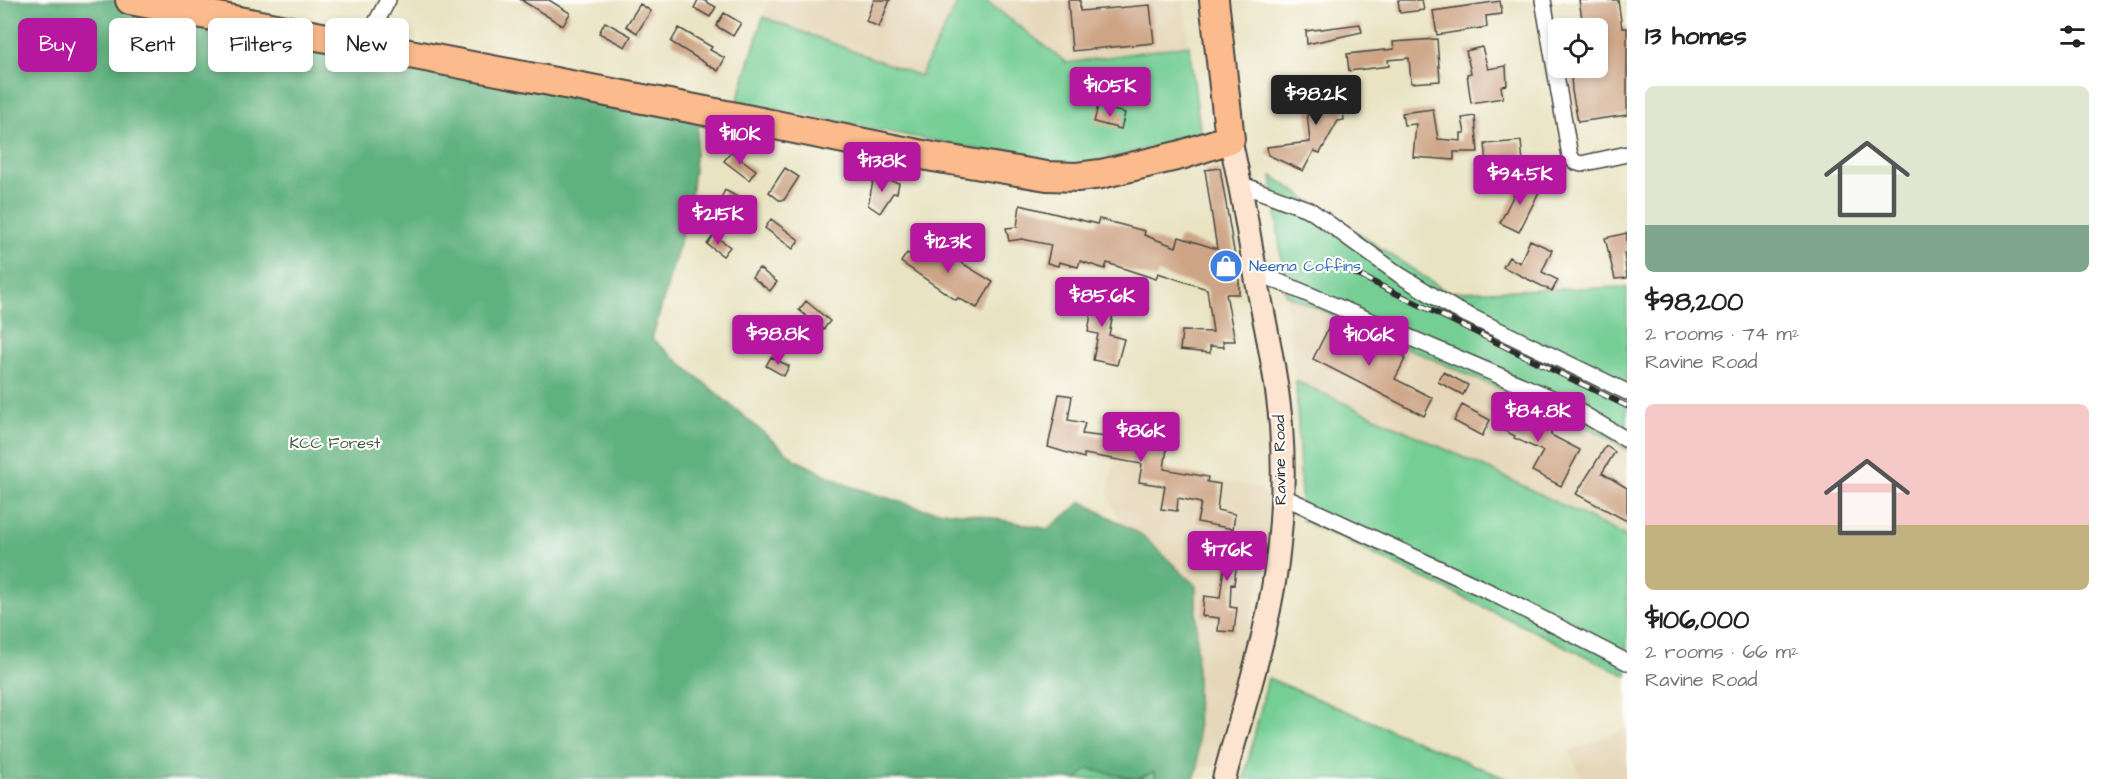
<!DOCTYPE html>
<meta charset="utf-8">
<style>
body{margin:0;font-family:"Architects Daughter",sans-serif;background:#f6f6f6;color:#222;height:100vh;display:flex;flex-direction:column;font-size:22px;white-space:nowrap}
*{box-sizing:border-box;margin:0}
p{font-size:20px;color:#767676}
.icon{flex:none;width:33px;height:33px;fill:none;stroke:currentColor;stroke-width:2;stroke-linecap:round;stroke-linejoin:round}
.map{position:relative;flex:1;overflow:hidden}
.sheet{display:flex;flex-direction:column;background:#fff;width:480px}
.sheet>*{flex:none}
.hud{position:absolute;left:18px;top:18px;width:570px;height:54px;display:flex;gap:12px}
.tools{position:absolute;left:1548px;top:18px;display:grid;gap:12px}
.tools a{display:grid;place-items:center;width:60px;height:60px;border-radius:9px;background:#fff;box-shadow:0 3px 9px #0003;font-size:30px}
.price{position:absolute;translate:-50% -51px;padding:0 14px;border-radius:6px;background:#b5179e;color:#fff;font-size:20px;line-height:39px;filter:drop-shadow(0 2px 3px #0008)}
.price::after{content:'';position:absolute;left:50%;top:36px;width:18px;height:14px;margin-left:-9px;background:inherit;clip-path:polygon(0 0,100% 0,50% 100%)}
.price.current{background:#222;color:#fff}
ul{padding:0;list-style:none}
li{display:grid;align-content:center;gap:12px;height:318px;padding:0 18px}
li span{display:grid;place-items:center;height:186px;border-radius:9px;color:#555}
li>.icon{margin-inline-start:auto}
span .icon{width:108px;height:108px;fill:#fffc;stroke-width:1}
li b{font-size:26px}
h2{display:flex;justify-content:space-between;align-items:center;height:72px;padding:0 18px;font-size:26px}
.tag{padding:0 21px;border-radius:9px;background:#fff;box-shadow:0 3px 9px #0003;font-size:21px;line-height:54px}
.tag.current{background:#b5179e;color:#fff}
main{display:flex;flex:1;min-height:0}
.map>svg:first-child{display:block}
</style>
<main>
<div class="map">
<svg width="1627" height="779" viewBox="0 0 1627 779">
<rect width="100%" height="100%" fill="#fdfcf7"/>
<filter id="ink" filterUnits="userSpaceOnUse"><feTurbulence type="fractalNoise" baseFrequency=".0167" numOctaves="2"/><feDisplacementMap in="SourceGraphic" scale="12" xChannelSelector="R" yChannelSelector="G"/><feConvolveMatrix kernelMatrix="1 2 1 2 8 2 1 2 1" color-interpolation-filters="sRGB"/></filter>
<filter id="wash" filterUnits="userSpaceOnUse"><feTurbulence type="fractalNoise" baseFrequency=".008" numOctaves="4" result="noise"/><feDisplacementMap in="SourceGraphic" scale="24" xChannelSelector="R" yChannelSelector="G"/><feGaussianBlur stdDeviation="1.35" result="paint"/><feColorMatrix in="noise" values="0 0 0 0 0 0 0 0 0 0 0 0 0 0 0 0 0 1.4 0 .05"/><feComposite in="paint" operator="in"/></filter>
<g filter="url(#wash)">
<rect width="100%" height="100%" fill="#e9e3c2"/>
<path fill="#e4d6b7" d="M770 0H959L920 76 763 17Z
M985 0H1183L1189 45 1067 63Z
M1285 294 1498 382 1604 435 1627 449V537L1493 471 1296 381Z
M1114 460 1259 488 1266 492 1270 536 1215 767H1198L1196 586 1142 535 1122 524 1108 494Z
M1627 728V779H1582L1569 752Z"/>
<path fill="#74ce94" stroke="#507c60" stroke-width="1.5" d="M959 0H985L1067 63 1189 45 1201 136 1068 167 737 102 763 17 920 76Z
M1272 176 1447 292 1627 287V450L1604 435 1285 294Z
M1296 381 1493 471 1627 537V676L1302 520Z
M1268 678 1507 779H1244Z
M1088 769 1136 779 1154 772 1156 779H1077Z"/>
<path fill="#5fb17e" stroke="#456e54" stroke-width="1.5" d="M0 0H114L700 110 690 207 652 339 796 460 849 486 923 509 977 515 1048 529 1082 502 1142 535 1196 586 1198 767 1194 779H1156L1154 772 1136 779 1088 769 1077 779H0Z"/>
<g id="blocks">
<path fill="#cda485" d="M521 0H549L570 13 563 26Z
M698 0H703L716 7 710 17 694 8Z
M874 0H890L879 27 866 21Z
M1068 0H1080V11L1150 5 1154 43 1072 51Z
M1398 0H1422L1424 10 1400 13Z
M1579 0H1618L1622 28H1627V115L1578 122 1572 91 1571 75 1598 74V23L1583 25Z
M1500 1 1502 14 1486 16 1487 27 1437 35 1433 11Z
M640 4 651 11 637 33 626 26Z
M724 13 741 23 733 36 716 26Z
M605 22 631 36 625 47 599 33Z
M1360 24 1362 32 1307 44 1306 31Z
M679 28 712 47 710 50 725 58 718 71 671 42Z
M1437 39 1440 81 1411 83 1409 58 1388 60 1389 66 1349 71 1347 54 1394 49 1393 42Z
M1482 47 1488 69 1506 66 1507 85 1501 86 1503 98 1471 103 1467 74 1471 73 1466 51Z
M1358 87 1359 98 1342 100 1344 120 1338 121 1320 153 1314 151 1303 171 1268 155 1267 147 1310 142 1305 93Z
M1098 106 1125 113 1121 129 1094 122Z
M1433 109 1438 139 1461 141V133H1465L1462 118 1475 116 1478 152H1454V160L1413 157 1416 124 1404 125 1402 113Z
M1521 141 1523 162 1487 165 1485 144Z
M731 152 756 170 749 180 724 161Z
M785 168 799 177 784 200H779L769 192Z
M1220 168 1235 257 1231 278H1239V294H1226L1235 341H1223L1224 347 1210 346V353L1180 350 1182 331 1213 332 1207 289 1158 273 1156 279 1107 263 1105 269 1080 261 1078 267 1059 262 1058 266 1047 263 1051 245 1022 239 1009 241 1006 228 1017 227 1020 205 1097 224 1099 219 1145 231 1144 235 1176 247 1179 237 1217 249 1205 170Z
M874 177 899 183 897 193H893L880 213 868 205Z
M1521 180 1540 190 1519 232 1500 223Z
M725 190 741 199 736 209 720 200Z
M771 219 799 240 793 249 765 228Z
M1627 233V253H1624L1627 278 1615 279 1605 238Z
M714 235 730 247 723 256 707 244Z
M921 238 993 282 977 308 958 298 956 300 901 262 907 253 910 255Z
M1530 240 1552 250 1542 272 1558 280 1552 291 1503 267 1509 257 1520 263Z
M759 268 777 282 770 291 752 277Z
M1075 297 1105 301V297L1116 299 1109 335 1124 339 1117 365 1093 360 1098 334 1088 332 1091 314 1073 311Z
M806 301 830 321 823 330 799 310Z
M1331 323 1385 350 1387 348 1406 357 1395 379 1433 398 1424 416 1313 359Z
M771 357 789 366 784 376 766 366Z
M1443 372 1468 385 1463 395 1438 382Z
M1059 394 1072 396 1068 420 1085 423 1082 434 1123 439 1125 428 1169 435 1164 469 1208 477 1207 482 1220 484 1217 510 1235 514 1233 529 1197 522 1201 503 1178 498 1177 511 1161 509 1165 486 1139 482 1142 464 1084 454V458L1048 447Z
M1507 398 1527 408 1522 417 1551 431V435L1580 450 1561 486 1532 471 1543 451 1514 438 1515 436 1493 425Z
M1462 405 1490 420 1482 436 1454 421Z
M1606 446 1615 452 1602 473 1627 488V521L1576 494Z
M1224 531 1247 534 1243 562 1237 561 1234 585 1231 584 1230 607 1237 608 1234 632 1218 631 1219 618 1202 616 1204 596 1220 598 1225 559H1220Z"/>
</g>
</g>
<g filter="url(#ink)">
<use href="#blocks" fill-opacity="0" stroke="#484742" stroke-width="1.5"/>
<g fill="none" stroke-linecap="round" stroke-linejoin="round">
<defs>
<path id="street" d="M1543 0 1570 156 1575 162 1581 164 1627 154
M364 45 388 0
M1240 184 1310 210 1401 276 1453 308 1627 392
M1256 272 1568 405 1627 440
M1282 496 1492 593 1627 662"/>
<path id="secondary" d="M1224 779C1244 704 1272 622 1279 544 1283 505 1284 465 1281 426 1277 379 1267 333 1258 287 1249 238 1242 188 1230 139"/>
<path id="highway" d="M130 0 726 115 933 157 1047 176 1077 177 1101 174 1181 155 1230 139 1214 0"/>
</defs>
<use href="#street" stroke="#484742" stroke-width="18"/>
<use href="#secondary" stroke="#484742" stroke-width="26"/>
<use href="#highway" stroke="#484742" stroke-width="32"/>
<use href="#street" stroke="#fff" stroke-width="15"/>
<use href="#secondary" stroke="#fde4d1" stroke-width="22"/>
<use href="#highway" stroke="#fbbb8c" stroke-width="28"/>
<defs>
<path id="rail" d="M1342 267 1627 406"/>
</defs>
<use href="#rail" stroke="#2b2b2b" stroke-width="6"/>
<use href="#rail" stroke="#fdfcf7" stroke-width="4" stroke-dasharray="11" stroke-linecap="butt"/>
</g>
</g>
<defs>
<symbol id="shop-disc" viewBox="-11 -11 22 22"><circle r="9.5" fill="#3f7fe0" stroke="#fdfcf7"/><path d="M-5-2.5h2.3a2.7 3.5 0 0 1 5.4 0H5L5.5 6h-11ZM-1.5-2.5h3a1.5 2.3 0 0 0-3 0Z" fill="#fff"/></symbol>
</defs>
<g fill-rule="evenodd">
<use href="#shop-disc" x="1207" y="247" width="38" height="38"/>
</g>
<g text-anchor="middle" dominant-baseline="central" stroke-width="4.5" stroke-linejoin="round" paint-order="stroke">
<g font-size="16" fill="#366cbe" stroke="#fdfcf7" text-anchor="start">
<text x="1249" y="266">Neema Coffins</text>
</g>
<g font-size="16" fill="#415c4a" stroke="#fdfcf7">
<text x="335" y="443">KCC Forest</text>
</g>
<g font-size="16" fill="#2b2b2b" stroke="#fdfcf7">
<text transform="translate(1280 460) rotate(-91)">Ravine Road</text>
</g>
</g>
</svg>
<div class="tools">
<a><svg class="icon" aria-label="locate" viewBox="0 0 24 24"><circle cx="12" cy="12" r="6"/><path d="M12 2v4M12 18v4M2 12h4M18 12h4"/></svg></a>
</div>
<b class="price" style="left:1110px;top:118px">$105K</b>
<b class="price current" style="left:1316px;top:126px">$98.2K</b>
<b class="price" style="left:740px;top:166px">$110K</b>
<b class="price" style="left:882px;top:193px">$138K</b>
<b class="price" style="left:1520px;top:206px">$94.5K</b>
<b class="price" style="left:718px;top:246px">$215K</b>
<b class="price" style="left:948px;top:274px">$123K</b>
<b class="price" style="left:1102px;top:328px">$85.6K</b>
<b class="price" style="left:778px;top:366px">$98.8K</b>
<b class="price" style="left:1369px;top:367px">$106K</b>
<b class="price" style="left:1538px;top:443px">$84.8K</b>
<b class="price" style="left:1141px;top:463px">$86K</b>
<b class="price" style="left:1227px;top:582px">$176K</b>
<div class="hud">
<a class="tag current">Buy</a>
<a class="tag">Rent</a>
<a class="tag">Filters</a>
<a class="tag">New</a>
</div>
</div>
<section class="sheet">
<h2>13 homes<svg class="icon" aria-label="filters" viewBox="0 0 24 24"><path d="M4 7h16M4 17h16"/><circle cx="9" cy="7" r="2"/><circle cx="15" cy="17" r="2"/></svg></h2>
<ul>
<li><span style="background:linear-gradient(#dfe7d0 75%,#7fa58c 0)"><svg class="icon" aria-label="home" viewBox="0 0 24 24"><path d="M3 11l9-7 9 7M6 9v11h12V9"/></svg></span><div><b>$98,200</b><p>2 rooms · 74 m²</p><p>Ravine Road</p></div></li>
<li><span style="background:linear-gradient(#f6c9c9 65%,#c2b280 0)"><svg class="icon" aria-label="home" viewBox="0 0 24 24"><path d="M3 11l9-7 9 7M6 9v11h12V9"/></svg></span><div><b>$106,000</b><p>2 rooms · 66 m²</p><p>Ravine Road</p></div></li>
</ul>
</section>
</main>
